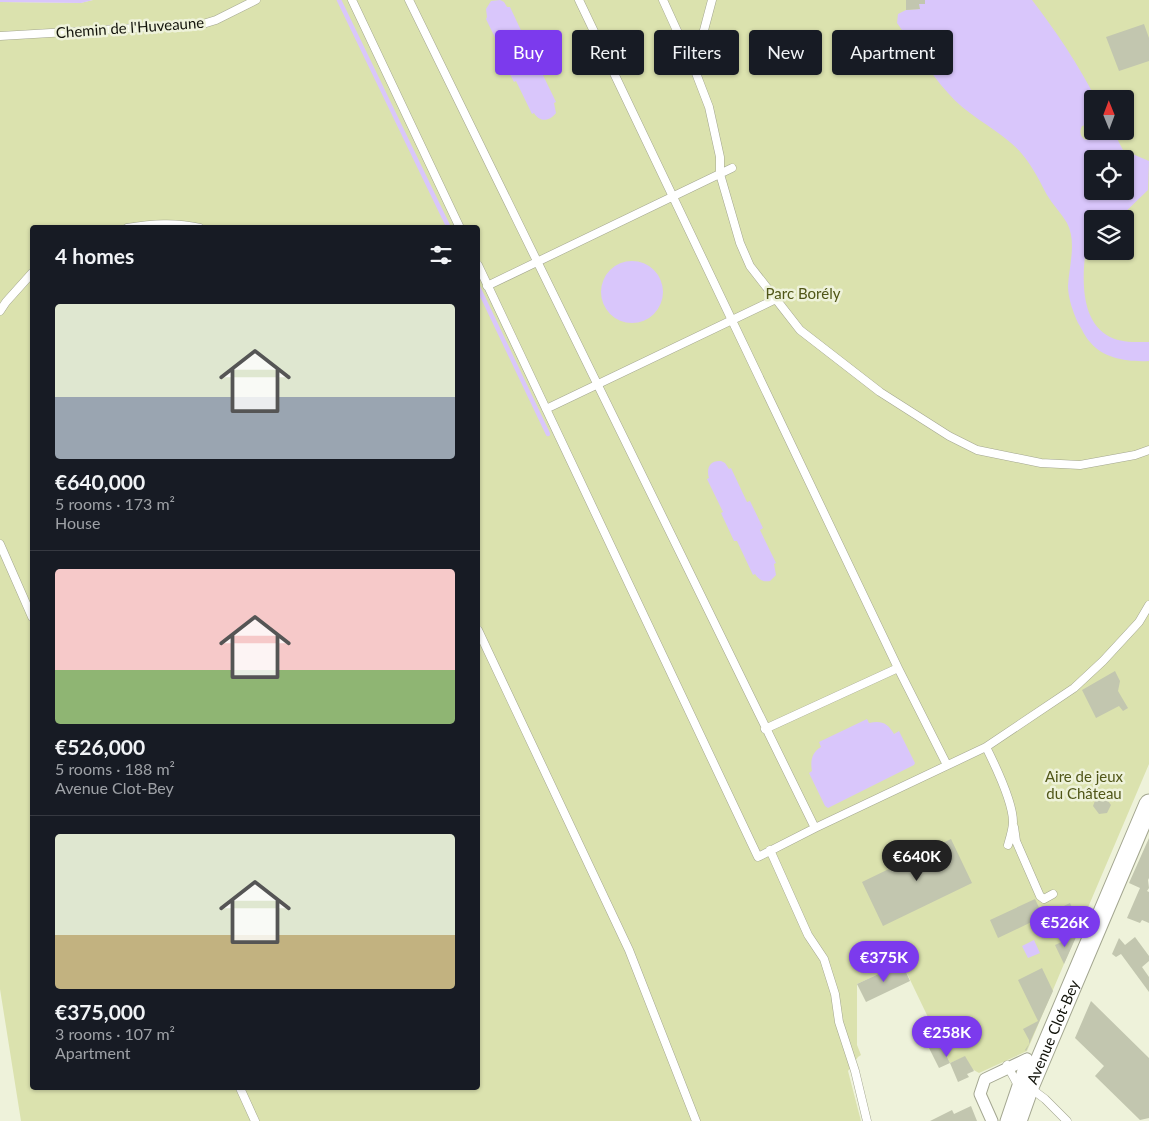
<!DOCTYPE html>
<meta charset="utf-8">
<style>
body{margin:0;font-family:Lato,sans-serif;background:#20242c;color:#f1f3f6;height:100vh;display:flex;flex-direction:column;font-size:19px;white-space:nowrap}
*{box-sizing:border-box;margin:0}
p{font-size:16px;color:#9ea1a6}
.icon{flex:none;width:28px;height:28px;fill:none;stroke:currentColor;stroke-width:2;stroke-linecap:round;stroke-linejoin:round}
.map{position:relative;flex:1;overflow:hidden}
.side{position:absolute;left:30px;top:225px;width:450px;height:865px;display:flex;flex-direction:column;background:#171b24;border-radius:5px;box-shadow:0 1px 4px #0004}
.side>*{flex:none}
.top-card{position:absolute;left:495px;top:30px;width:475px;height:45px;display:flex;gap:10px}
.needle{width:32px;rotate:359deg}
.fabs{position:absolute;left:1084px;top:90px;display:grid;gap:10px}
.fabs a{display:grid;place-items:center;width:50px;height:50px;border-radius:5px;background:#171b24;box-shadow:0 1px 4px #0004;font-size:25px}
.price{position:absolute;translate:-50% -42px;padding:0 11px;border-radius:18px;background:#7c3aed;color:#fff;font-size:16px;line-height:32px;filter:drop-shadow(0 1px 2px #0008)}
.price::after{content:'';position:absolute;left:50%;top:30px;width:15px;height:11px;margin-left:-8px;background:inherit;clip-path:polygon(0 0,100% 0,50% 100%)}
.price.active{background:#222;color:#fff}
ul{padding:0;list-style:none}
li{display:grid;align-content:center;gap:10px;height:265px;padding:0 25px}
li+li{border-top:1px solid #363941}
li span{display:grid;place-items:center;height:155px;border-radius:5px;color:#555}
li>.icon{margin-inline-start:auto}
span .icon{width:90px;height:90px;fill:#fffc;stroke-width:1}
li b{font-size:21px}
h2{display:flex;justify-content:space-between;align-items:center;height:60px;padding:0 25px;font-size:21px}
.pill{padding:0 18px;border-radius:5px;background:#171b24;box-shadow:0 1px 4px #0004;font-size:18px;line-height:45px}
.pill.active{background:#7c3aed;color:#fff}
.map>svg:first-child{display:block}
</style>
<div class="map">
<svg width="1149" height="1121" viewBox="0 0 1149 1121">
<rect width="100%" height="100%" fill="#eef2da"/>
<path fill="#dbe2ae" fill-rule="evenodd" d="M93 0H1149V764L1027 1051 979 1073 972 1069 965 1057 950 1063 902 963 857 984V1045L861 1055 858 1057 848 1071 861 1121H21L0 989V2L80 3ZM1092 99H1125V131H1092ZM1092 159H1125V191H1092ZM1092 219H1125V251H1092ZM32 228H478V1088H32Z"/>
<path fill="#d9c6fb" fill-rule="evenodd" d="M0 0H93L81 3 0 2Z
M500 0 504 2 507 7H510L526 41 529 40 542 67 540 69 556 102 554 103 556 113C550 121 540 123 534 113L532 114 516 81 514 82 499 53 502 52 486 19 487 17 486 9 491 1Z
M925 0H1032C1056 31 1078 64 1096 99H1092V131L1091 126 1085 125 1082 126C1079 132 1080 137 1086 140L1091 138 1093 135V131H1113L1123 150 1149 161 1148 190 1118 219H1092C1092 224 1094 233 1092 238 1091 245 1086 249 1085 256 1082 283 1082 323 1110 337 1122 343 1137 342 1149 342V361C1128 362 1104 359 1090 342 1085 337 1082 329 1078 323 1073 312 1068 298 1068 286 1069 266 1077 242 1067 223 1061 213 1053 205 1047 195 1037 176 1028 157 1011 143 990 125 966 114 948 93 929 72 914 46 897 23L898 14 906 10 919 9V4H925ZM1092 159H1125V191H1092Z
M601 292a31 31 0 1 1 62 0a31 31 0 1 1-62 0Z
M721 461 725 463 729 469 731 468 747 502 750 501 763 528 760 530 776 563 774 564 776 575 770 581C763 582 759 580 755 574L753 575 737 541H734L721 513 723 512 707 479 709 478C706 468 710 460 721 461Z
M867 719 869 723C881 720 888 723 894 734L899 731 915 763 914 765 828 808 825 806 809 773 812 771C810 761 812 752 821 747L819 742Z
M1034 940 1040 953 1028 958 1022 946Z"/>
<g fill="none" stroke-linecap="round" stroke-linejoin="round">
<path stroke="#d9c6fb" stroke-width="4.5" d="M339 0 449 228
M478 287 548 434"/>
</g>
<path fill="#c2c6af" d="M906 0H925V4H919L920 9 906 10Z
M1144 24 1149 38V61L1119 71 1106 37Z
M1115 671 1120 681 1118 691 1128 708 1123 711 1119 706 1096 718 1082 690Z
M1105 797 1111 805 1107 813 1099 814 1093 806 1096 798Z
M1149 838V878L1148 880 1149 888 1147 891 1149 892V923L1142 920 1140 923 1127 918 1140 888 1129 883Z
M951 839 972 883 883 926 862 882Z
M1035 899 1043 916 1070 903 1075 914 1047 927 1042 917 998 938 990 920Z
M1077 935 1064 964 1055 945Z
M1135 937 1149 956V961L1142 967 1149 977V992L1121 954 1116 957 1112 954 1119 938 1125 945Z
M902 963 910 981 866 1002 857 984Z
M1042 968 1053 991 1026 1051 1025 1050 1029 1044V1040L1023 1029 1038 1021 1018 980Z
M1091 1001 1149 1058V1118L1140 1120 1095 1076 1104 1066 1075 1038Z
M934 1030 950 1063 965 1056 974 1071 967 1074 969 1077 958 1082 950 1063 939 1068 923 1036Z
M971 1106 977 1121H930L952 1110 954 1114Z"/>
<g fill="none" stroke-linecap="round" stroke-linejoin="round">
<defs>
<path id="service" d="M352 0 460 228
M409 0 815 828 986 747 1074 688 1103 661 1139 622 1149 605
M579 0 898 668 947 765
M663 0 694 68 709 107 720 157V174L740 243 750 266 800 330 880 392 949 436 977 450 1041 463 1080 465 1135 455 1149 450
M0 36 203 24 216 20 256 0
M694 68 712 0
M127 228C152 224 175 222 200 228
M478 265 758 857 815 828
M487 286 732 168
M0 311 6 302 32 273
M546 409 776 299
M0 544 32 617
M478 630 629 950 696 1121
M765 729 898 668
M986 747C995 765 1013 803 1013 822 1013 829 1010 838 1008 845
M1014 827 1016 841 1040 896 1044 899 1053 894
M770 850 808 935 824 959 835 994 839 1022 855 1071 867 1121
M1007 1065 1019 1087
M1029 1087 1045 1099 1067 1121
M240 1088 255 1121"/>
<path id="pedestrian" d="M992 1121 980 1094 985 1079 1027 1059
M1006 1121 1027 1059"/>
<g id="tertiary">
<path id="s1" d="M1017 1121 1029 1087 1149 804"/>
</g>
</defs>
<use href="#service" stroke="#a3a690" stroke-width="9"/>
<use href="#pedestrian" stroke="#a3a690" stroke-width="13"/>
<use href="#tertiary" stroke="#a3a690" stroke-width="21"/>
<use href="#service" stroke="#fff" stroke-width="8"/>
<use href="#pedestrian" stroke="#fff" stroke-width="11"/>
<use href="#tertiary" stroke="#fff" stroke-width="19"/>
</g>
<g text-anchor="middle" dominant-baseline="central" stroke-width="5" stroke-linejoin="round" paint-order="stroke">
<g font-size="15" fill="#13140c" stroke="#eef2da">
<text transform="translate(130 27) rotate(-4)">Chemin de l'Huveaune</text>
<text stroke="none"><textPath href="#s1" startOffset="96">Avenue Clot-Bey</textPath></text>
</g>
<g font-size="15" fill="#505617" stroke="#eef2da">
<text x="803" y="293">Parc Borély</text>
<text x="1084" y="776">Aire de jeux<tspan x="1084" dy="17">du Château</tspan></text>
</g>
</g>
</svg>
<div class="fabs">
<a><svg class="needle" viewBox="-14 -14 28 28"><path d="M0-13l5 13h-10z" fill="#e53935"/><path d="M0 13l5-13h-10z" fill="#9ea1a6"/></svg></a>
<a><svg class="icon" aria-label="locate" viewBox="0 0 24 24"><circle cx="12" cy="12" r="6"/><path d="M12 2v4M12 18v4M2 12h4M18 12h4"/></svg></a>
<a><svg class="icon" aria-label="layers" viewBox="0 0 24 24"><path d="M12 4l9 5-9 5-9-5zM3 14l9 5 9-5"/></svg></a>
</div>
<b class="price active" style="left:917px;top:882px">€640K</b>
<b class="price" style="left:1065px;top:948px">€526K</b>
<b class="price" style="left:884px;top:983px">€375K</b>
<b class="price" style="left:947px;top:1058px">€258K</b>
<div class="top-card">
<a class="pill active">Buy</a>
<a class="pill">Rent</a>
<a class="pill">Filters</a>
<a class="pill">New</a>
<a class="pill">Apartment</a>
</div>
<section class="side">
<h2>4 homes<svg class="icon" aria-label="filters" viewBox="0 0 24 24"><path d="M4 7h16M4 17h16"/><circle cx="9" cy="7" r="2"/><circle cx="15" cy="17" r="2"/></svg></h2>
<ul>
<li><span style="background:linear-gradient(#dfe7d0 60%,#9aa5b1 0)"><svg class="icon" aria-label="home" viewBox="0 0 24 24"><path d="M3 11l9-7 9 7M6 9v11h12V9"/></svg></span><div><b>€640,000</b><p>5 rooms · 173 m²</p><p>House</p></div></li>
<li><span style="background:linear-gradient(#f6c9c9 65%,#8fb573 0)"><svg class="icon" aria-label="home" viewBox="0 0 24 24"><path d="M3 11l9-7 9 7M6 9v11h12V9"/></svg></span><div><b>€526,000</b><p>5 rooms · 188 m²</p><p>Avenue Clot-Bey</p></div></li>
<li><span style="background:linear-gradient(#dfe7d0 65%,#c2b280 0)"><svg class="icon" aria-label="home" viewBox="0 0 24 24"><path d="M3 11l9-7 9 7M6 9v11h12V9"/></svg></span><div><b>€375,000</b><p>3 rooms · 107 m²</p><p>Apartment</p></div></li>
</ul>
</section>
</div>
